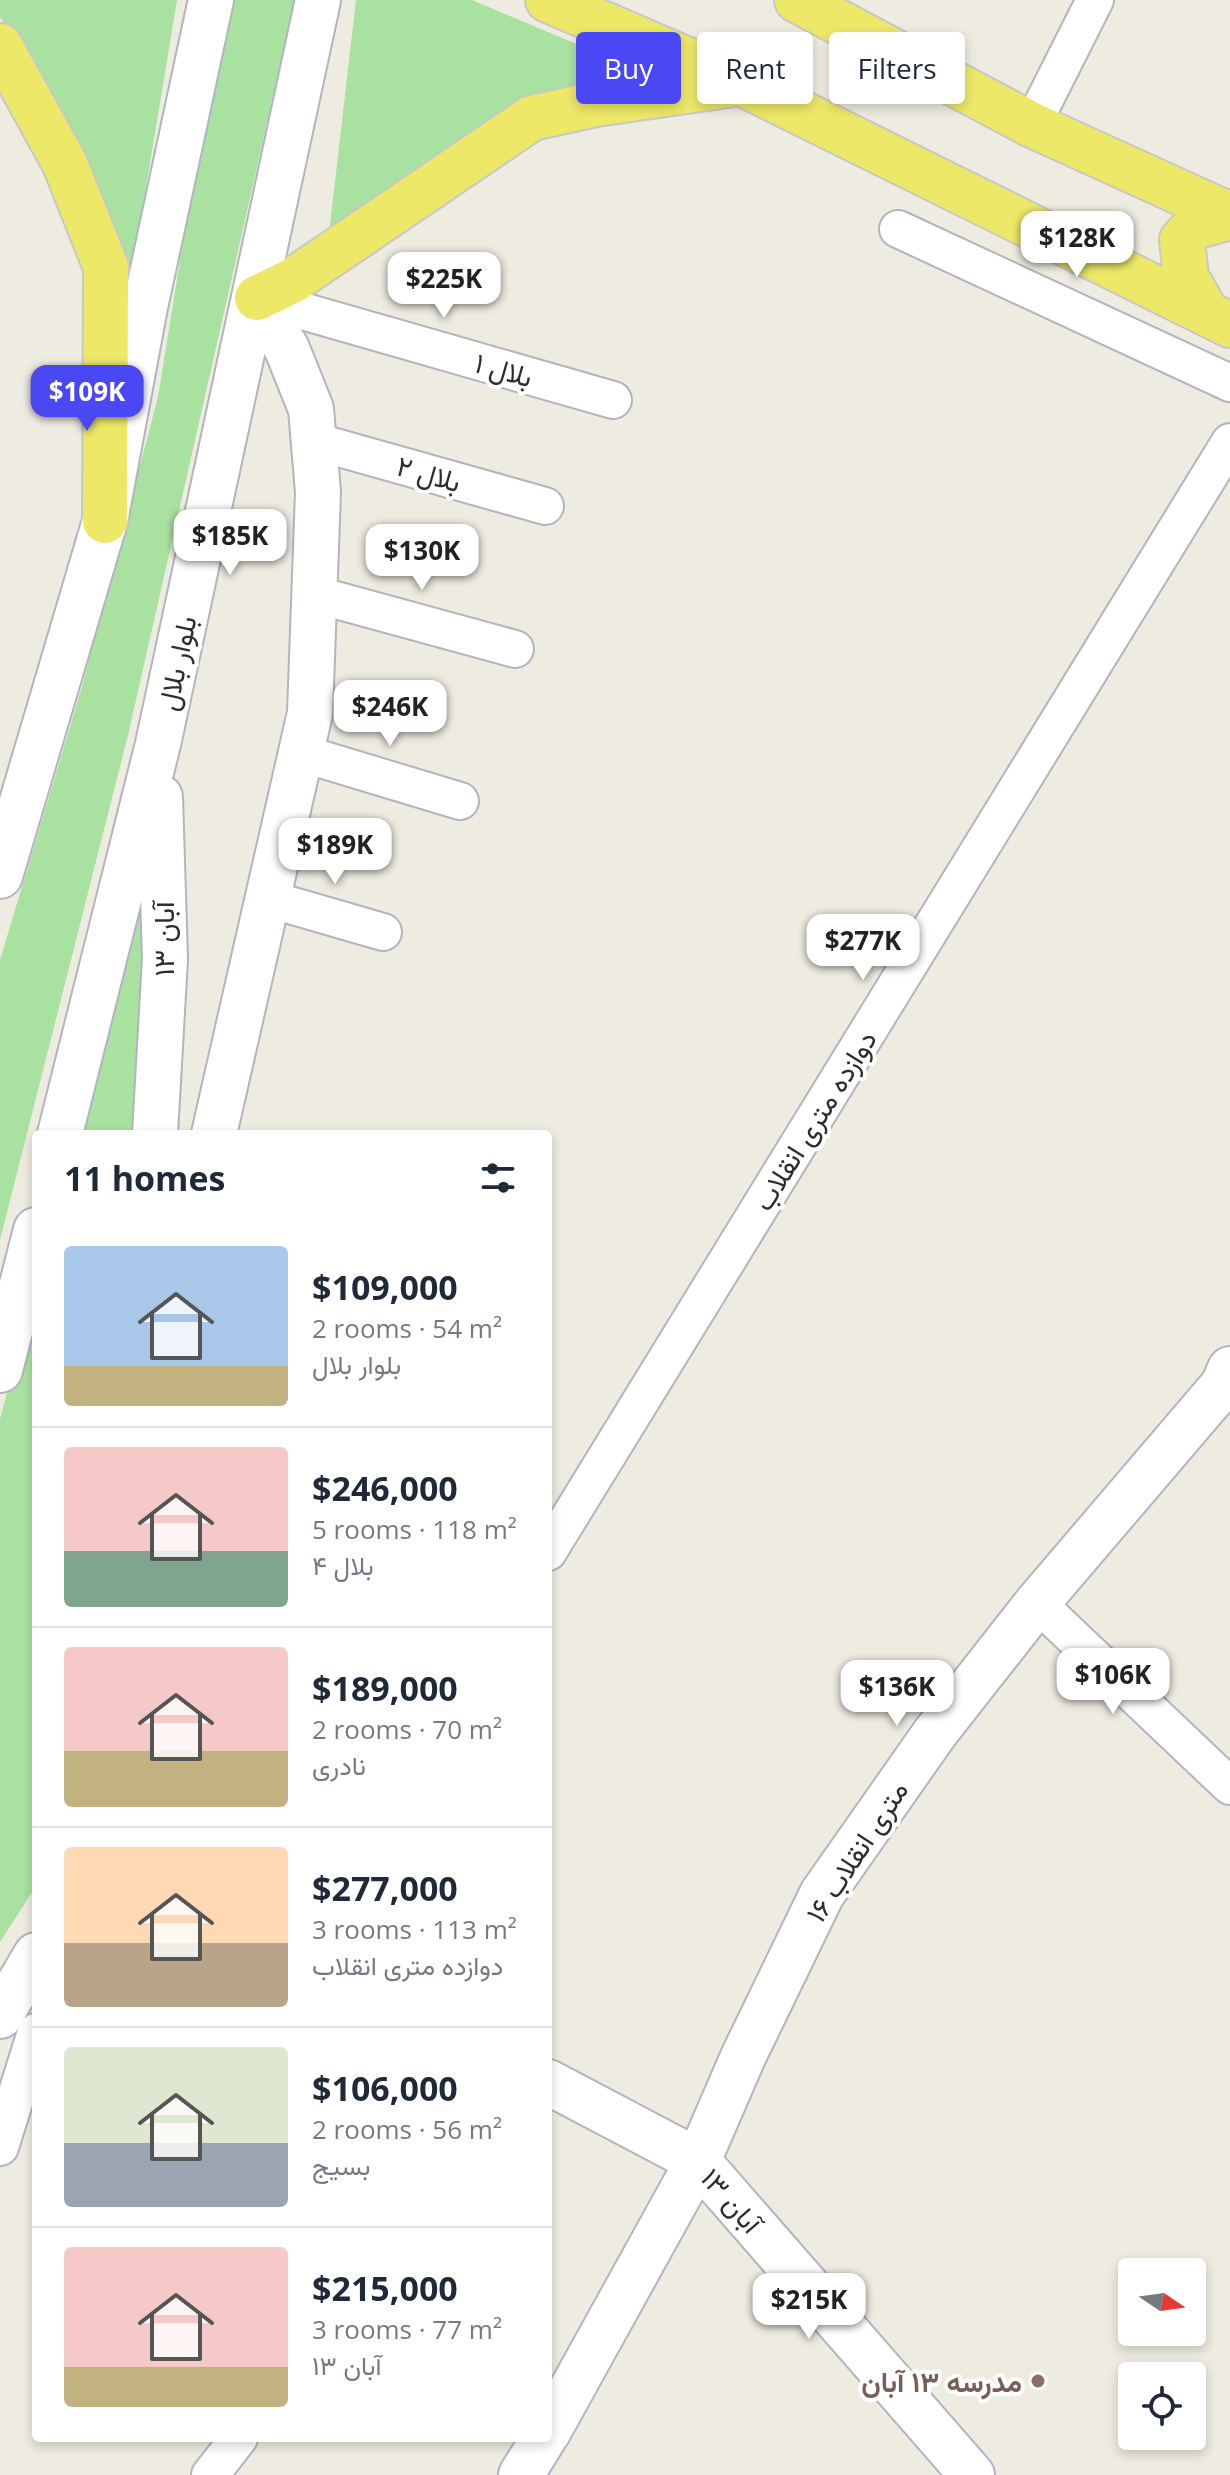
<!DOCTYPE html>
<meta charset="utf-8">
<style>
body{margin:0;font-family:"Open Sans",Vazirmatn,sans-serif;background:#f6f6f7;color:#1f2937;height:100vh;display:flex;flex-direction:column;font-size:30px;white-space:nowrap}
*{box-sizing:border-box;margin:0}
p{font-size:26px;color:#747a83}
.icon{flex:none;width:44px;height:44px;fill:none;stroke:currentColor;stroke-width:2;stroke-linecap:round;stroke-linejoin:round}
.map{position:relative;flex:1;overflow:hidden}
.panel{position:absolute;left:32px;top:1130px;width:520px;height:1312px;display:flex;flex-direction:column;background:#fff;border-radius:8px;box-shadow:0 4px 12px #0003}
.panel>*{flex:none}
.hud{position:absolute;left:576px;top:32px;width:534px;height:72px;display:flex;gap:16px}
.needle{width:52px;rotate:103deg}
.tools{position:absolute;left:1118px;top:2258px;display:grid;gap:16px}
.tools a{display:grid;place-items:center;width:88px;height:88px;border-radius:8px;background:#fff;box-shadow:0 4px 12px #0003;font-size:40px}
.price{position:absolute;translate:-50% -68px;padding:0 18px;border-radius:16px;background:#fff;color:#222;font-size:26px;line-height:52px;filter:drop-shadow(0 2px 4px #0008)}
.price::after{content:'';position:absolute;left:50%;top:48px;width:24px;height:18px;margin-left:-12px;background:inherit;clip-path:polygon(0 0,100% 0,50% 100%)}
.price.current{background:#4a48f4;color:#fff}
ul{padding:0;list-style:none}
li{display:flex;align-items:center;gap:24px;height:200px;padding:0 32px}
li+li{border-top:2px solid #e0e1e3}
li span{display:grid;place-items:center;flex:none;width:224px;height:160px;border-radius:8px;color:#555}
li>.icon{margin-inline-start:auto}
span .icon{width:96px;height:96px;fill:#fffc;stroke-width:1}
li b{font-size:34px}
h2{display:flex;justify-content:space-between;align-items:center;height:96px;padding:0 32px;font-size:34px}
.chip{padding:0 28px;border-radius:8px;background:#fff;box-shadow:0 4px 12px #0003;font-size:28px;line-height:72px}
.chip.current{background:#4a48f4;color:#fff}
.map>svg:first-child{display:block}
</style>
<div class="map">
<svg width="1230" height="2475" viewBox="0 0 1230 2475">
<rect width="100%" height="100%" fill="#eeebe1"/>
<path fill="#a9e2a0" d="M0 0H177L127 303 52 96 0 17Z
M222 0H295L128 735 0 1240V960L81 690 158 397Z
M356 0H472L660 79 328 242Z
M141 890 144 985 134 1134H76Z
M36 1284V1886L0 1942V1419Z"/>
<g fill="none" stroke-linecap="round" stroke-linejoin="round">
<defs>
<path id="street" d="M1032 125 1095 0
M898 229 1230 383
M257 298 613 400
M314 441 545 506
M314 594 515 649
M301 753 460 801
M269 899 383 932
M548 1552 1230 442
M1037 1603 1230 1786
M0 2147 36 2032
M210 2475 239 2438"/>
<path id="secondary" d="M0 876 105 521 145 307 211 0
M60 1134 158 744 318 0
M155 1134 165 959 160 797
M214 1134 310 713 318 492 311 409 287 349 257 298
M0 1370 36 1230
M0 2016 36 1955
M548 2082 698 2161 972 2475
M548 2432 698 2161 743 2057 822 1894 935 1733 1037 1603 1223 1385 1230 1369
M521 2475 544 2438"/>
<path id="primary" d="M548 0 741 83 1230 325
M797 0 1032 125 1230 215
M0 46 65 164 106 267 105 521
M257 298 292 281 532 118 596 104 741 83
M1206 312 1186 277 1182 240 1194 227 1230 217"/>
</defs>
<use href="#street" stroke="#b4b4c0" stroke-width="40"/>
<use href="#secondary" stroke="#b4b4c0" stroke-width="48"/>
<use href="#primary" stroke="#c8c8c8" stroke-width="48"/>
<use href="#street" stroke="#fff" stroke-width="36"/>
<use href="#secondary" stroke="#fff" stroke-width="44"/>
<use href="#primary" stroke="#ede867" stroke-width="44"/>
</g>
<circle fill="#8d6e63" stroke="#fff" stroke-width="3" cx="1038" cy="2381" r="8"/>
<g text-anchor="middle" dominant-baseline="central" stroke-width="8" stroke-linejoin="round" paint-order="stroke">
<g font-size="28" fill="#2d2d2d" stroke="#fff">
<text transform="translate(504 369) rotate(16)">بلال ۱</text>
<text transform="translate(429 473) rotate(16)">بلال ۲</text>
<text transform="translate(176 663) rotate(-78)">بلوار بلال</text>
<text transform="translate(163 939) rotate(-90)">۱۳ آبان</text>
<text transform="translate(814 1120) rotate(-58)">دوازده متری انقلاب</text>
<text transform="translate(856 1851) rotate(-57)">۱۶ متری انقلاب</text>
<text transform="translate(732 2200) rotate(49)">۱۳ آبان</text>
</g>
<g font-size="28" font-weight="bold" fill="#785e54" stroke="#fff" text-anchor="end">
<text x="1022" y="2381">مدرسه ۱۳ آبان</text>
</g>
</g>
</svg>
<div class="tools">
<a><svg class="needle" viewBox="-14 -14 28 28"><path d="M0-13l5 13h-10z" fill="#e53935"/><path d="M0 13l5-13h-10z" fill="#747a83"/></svg></a>
<a><svg class="icon" aria-label="locate" viewBox="0 0 24 24"><circle cx="12" cy="12" r="6"/><path d="M12 2v4M12 18v4M2 12h4M18 12h4"/></svg></a>
</div>
<b class="price" style="left:1077px;top:279px">$128K</b>
<b class="price" style="left:444px;top:320px">$225K</b>
<b class="price current" style="left:87px;top:433px">$109K</b>
<b class="price" style="left:230px;top:577px">$185K</b>
<b class="price" style="left:422px;top:592px">$130K</b>
<b class="price" style="left:390px;top:748px">$246K</b>
<b class="price" style="left:335px;top:886px">$189K</b>
<b class="price" style="left:863px;top:982px">$277K</b>
<b class="price" style="left:1113px;top:1716px">$106K</b>
<b class="price" style="left:897px;top:1728px">$136K</b>
<b class="price" style="left:809px;top:2341px">$215K</b>
<div class="hud">
<a class="chip current">Buy</a>
<a class="chip">Rent</a>
<a class="chip">Filters</a>
</div>
<section class="panel">
<h2>11 homes<svg class="icon" aria-label="filters" viewBox="0 0 24 24"><path d="M4 7h16M4 17h16"/><circle cx="9" cy="7" r="2"/><circle cx="15" cy="17" r="2"/></svg></h2>
<ul>
<li><span style="background:linear-gradient(#a9c7e8 75%,#c2b280 0)"><svg class="icon" aria-label="home" viewBox="0 0 24 24"><path d="M3 11l9-7 9 7M6 9v11h12V9"/></svg></span><div><b>$109,000</b><p>2 rooms · 54 m²</p><p>بلوار بلال</p></div></li>
<li><span style="background:linear-gradient(#f6c9c9 65%,#7fa58c 0)"><svg class="icon" aria-label="home" viewBox="0 0 24 24"><path d="M3 11l9-7 9 7M6 9v11h12V9"/></svg></span><div><b>$246,000</b><p>5 rooms · 118 m²</p><p>بلال ۴</p></div></li>
<li><span style="background:linear-gradient(#f6c9c9 65%,#c2b280 0)"><svg class="icon" aria-label="home" viewBox="0 0 24 24"><path d="M3 11l9-7 9 7M6 9v11h12V9"/></svg></span><div><b>$189,000</b><p>2 rooms · 70 m²</p><p>نادری</p></div></li>
<li><span style="background:linear-gradient(#ffd9b3 60%,#b9a48a 0)"><svg class="icon" aria-label="home" viewBox="0 0 24 24"><path d="M3 11l9-7 9 7M6 9v11h12V9"/></svg></span><div><b>$277,000</b><p>3 rooms · 113 m²</p><p>دوازده متری انقلاب</p></div></li>
<li><span style="background:linear-gradient(#dfe7d0 60%,#9aa5b1 0)"><svg class="icon" aria-label="home" viewBox="0 0 24 24"><path d="M3 11l9-7 9 7M6 9v11h12V9"/></svg></span><div><b>$106,000</b><p>2 rooms · 56 m²</p><p>بسیج</p></div></li>
<li><span style="background:linear-gradient(#f6c9c9 75%,#c2b280 0)"><svg class="icon" aria-label="home" viewBox="0 0 24 24"><path d="M3 11l9-7 9 7M6 9v11h12V9"/></svg></span><div><b>$215,000</b><p>3 rooms · 77 m²</p><p>۱۳ آبان</p></div></li>
</ul>
</section>
</div>
